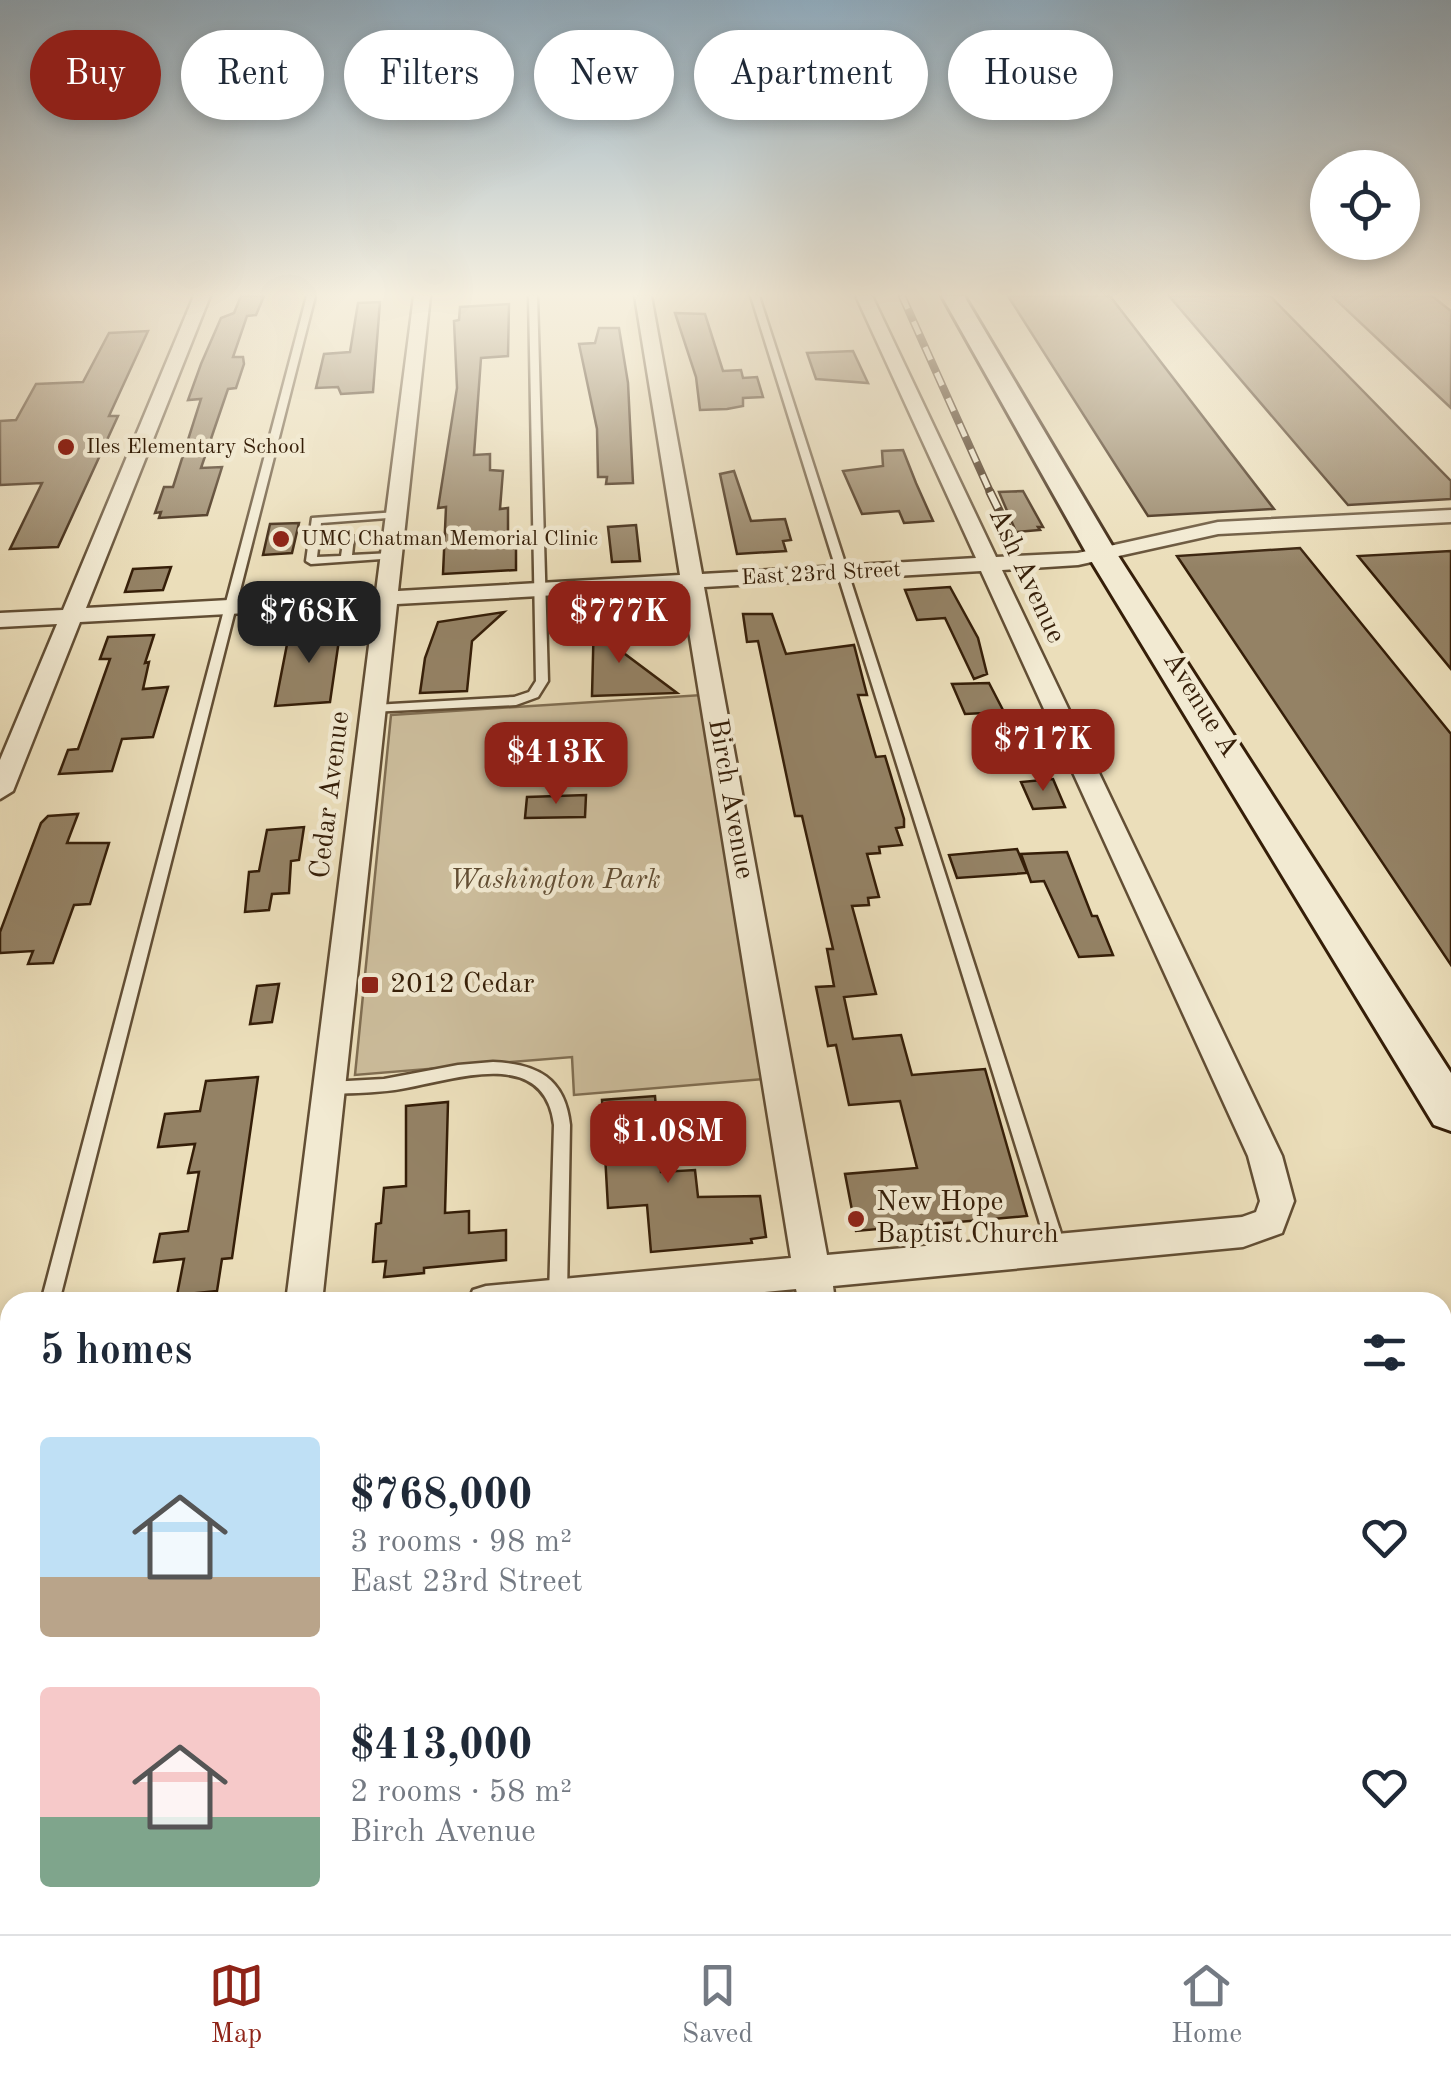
<!DOCTYPE html>
<meta charset="utf-8">
<style>
body{margin:0;font-family:"Old Standard TT",serif;background:#f2f2f3;color:#1f2937;height:100vh;display:flex;flex-direction:column;font-size:38px;white-space:nowrap}
*{box-sizing:border-box;margin:0}
p{font-size:32px;color:#747a83}
.icon{flex:none;width:55px;height:55px;fill:none;stroke:currentColor;stroke-width:2;stroke-linecap:round;stroke-linejoin:round}
.map{position:relative;flex:1;overflow:hidden}
.sheet{position:absolute;left:0px;top:1292px;width:1452px;height:642px;display:flex;flex-direction:column;background:#fff;border-radius:30px 30px 0 0;box-shadow:0 5px 15px #0003}
.sheet>*{flex:none}
.banner{position:absolute;left:30px;top:30px;width:1392px;height:90px;display:flex;gap:20px}
.buttons{position:absolute;left:1310px;top:150px;display:grid;gap:20px}
.buttons a{display:grid;place-items:center;width:110px;height:110px;border-radius:50%;background:#fff;box-shadow:0 5px 15px #0003;font-size:50px}
.price{position:absolute;translate:-50% -85px;padding:0 22px;border-radius:20px;background:#8f2418;color:#fff;font-size:32px;line-height:65px;filter:drop-shadow(0 2px 5px #0008)}
.price::after{content:'';position:absolute;left:50%;top:60px;width:30px;height:22px;margin-left:-15px;background:inherit;clip-path:polygon(0 0,100% 0,50% 100%)}
.price.selected{background:#222;color:#fff}
ul{padding:0;list-style:none}
li{display:flex;align-items:center;gap:30px;height:250px;padding:0 40px}
li span{display:grid;place-items:center;flex:none;width:280px;height:200px;border-radius:10px;color:#555}
li>.icon{margin-inline-start:auto}
span .icon{width:120px;height:120px;fill:#fffc;stroke-width:1}
li b{font-size:42px}
h2{display:flex;justify-content:space-between;align-items:center;height:120px;padding:0 40px;font-size:42px}
.tag{padding:0 35px;border-radius:45px;background:#fff;box-shadow:0 5px 15px #0003;font-size:35px;line-height:90px}
.tag.selected{background:#8f2418;color:#fff}
.dock{display:flex;justify-content:space-around;align-items:center;height:140px;border-top:2px solid #e0e1e3;background:#fff;font-size:28px;color:#747a83}
.dock a{display:grid;justify-items:center;gap:5px}
.dock .selected{color:#8f2418}
.map>svg:first-child{display:block}
</style>
<div class="map">
<svg width="1451" height="1934" viewBox="0 0 1451 1934">
<rect width="100%" height="100%" fill="#ebdeba"/>
<filter id="stains"><feTurbulence type="fractalNoise" baseFrequency=".002" numOctaves="4"/><feColorMatrix values="0 0 0 0 .2 0 0 0 0 .09 0 0 0 0 .02 0 0 0 .5 -.17"/></filter>
<radialGradient id="worn" r=".72"><stop offset=".6" stop-color="#630" stop-opacity="0"/><stop offset="1" stop-color="#630" stop-opacity=".3"/></radialGradient>
<path fill="#ccbd9c" stroke="#806e52" stroke-width="2.5" d="M702 695 765 1079 574 1095 572 1057 355 1075 391 715Z"/>
<path fill="#948265" stroke="#351e08" stroke-width="2.5" d="M241 296H264L256 315 247 316 233 357H243L244 364 236 388 228 389 201 468 222 467 207 515 159 518 161 512 155 513 164 487H173L201 399 188 400 201 364 221 318 234 313Z
M1008 296H1110L1274 509 1148 516Z
M1169 296H1270L1451 481V499L1348 505Z
M1332 296H1432L1451 311V408Z
M380 302 373 392 341 394 338 387 316 388 324 354 350 352 358 303Z
M509 304 508 356 481 358 474 455 490 454V470L503 471 500 509 508 508V537H516V570L443 574 446 507 438 508 457 388 454 321 459 320 460 307Z
M675 313 705 314 723 371 741 370 743 378 757 377 763 397 743 398V406L727 409 700 410 696 377Z
M599 328H619L628 383 633 483 606 484 607 477H598L597 429 579 344 595 343Z
M148 331 109 416H118L58 547 10 549 42 483 0 485V421L16 420 36 384 83 382 109 333Z
M853 351 868 383 816 379 807 353Z
M903 450 916 483 933 521 904 523 899 511 862 514 843 471 883 466 882 451Z
M734 471 751 521 785 519 791 540 783 541 786 551 737 554 720 474Z
M1023 491 1043 527H1038L1040 530 1016 532 999 492Z
M299 523 292 553 263 555 270 524Z
M636 525 640 561 612 562 608 527Z
M1300 548 1451 734V965L1177 556Z
M1451 551V669L1358 556Z
M171 567 163 590 125 592 133 569Z
M950 587 978 638 987 674 974 679 945 618 917 620 905 590Z
M504 612 472 641 467 691 420 693 425 658 438 622Z
M743 614H772L786 654 854 645 867 695H858L876 757 885 756 904 819V827L896 828 902 845 879 847 880 853 867 854 879 897 868 898 869 905 852 906 876 994 844 997 853 1039 901 1035 912 1075 985 1069 1027 1216 856 1231 845 1174 917 1168 900 1101 849 1105 836 1045 828 1046 816 987 834 986 827 949H833L802 816H795L758 641 747 642Z
M615 615 617 648 677 693 592 696 594 616Z
M341 626 330 702 275 706 290 629Z
M154 635 145 663 149 662 143 689 168 687 153 737 122 739 112 771 59 774 68 750 78 749 110 659H100L108 637Z
M989 683 1004 712 965 714 952 684Z
M1053 779 1065 807 1033 809 1021 782Z
M586 795 585 817 525 818 527 797Z
M78 814 67 843H109L90 904 74 905 53 963 28 964 33 951 0 953V932L41 823 48 816Z
M304 827 299 860 291 861 289 893 272 894 269 910 245 912 249 872 259 871 267 830Z
M1017 849 1027 873 957 878 949 855Z
M1067 852 1092 916H1097L1113 955 1079 957 1044 881 1031 882 1021 854Z
M279 984 272 1022 250 1024 257 986Z
M258 1077 232 1258 222 1259 217 1291 177 1295 184 1259 154 1262 160 1234 188 1231 199 1172 188 1173 195 1144 158 1147 165 1114 200 1111 206 1081Z
M655 1096 661 1172 695 1170 698 1197 760 1196 766 1237 751 1239 752 1243 651 1252 647 1205 608 1208 602 1100Z
M448 1102 445 1213 469 1211V1233L506 1230V1260L424 1268V1273L384 1277 386 1261 373 1262 376 1224 381 1223 384 1188 406 1186V1106Z"/>
<g fill="none" stroke-linecap="round" stroke-linejoin="round">
<defs>
<path id="service" d="M307 296H315L59 1302H41Z
M529 296H537L548 681 538 697 516 705 370 712V706L374 705 514 697 529 692 536 681Z
M751 296H759L1066 1249 1063 1254 1057 1257 1051 1254 1048 1249Z
M397 512 402 515 401 517 321 523 317 557 341 556 344 537 349 534 354 537 352 555 392 553 396 554V558L311 564 306 561 312 518Z
M493 1062C537 1064 565 1078 570 1125L567 1296 563 1302H551L549 1296 554 1125C545 1047 457 1079 406 1088 381 1093 355 1093 329 1094L323 1092 321 1088 323 1084 329 1082 384 1079 458 1065Z
M1442 1671 1451 1676V1712L1442 1708Z"/>
<path id="minor" d="M194 296H210L86 608 376 592 414 296H430L398 591 680 575 635 296H651L702 574 976 558 856 296H872L996 557 1078 553 1218 522 1451 510V522L1218 534 1078 565 1002 570 1282 1156 1294 1201 1282 1233 1243 1247 833 1286 835 1302H799L796 1289 655 1302H468L473 1290 486 1286 791 1258 682 588 397 604 322 1302H286L374 606 80 622 13 791 0 799V760L57 624 0 627V613L63 610ZM981 571 1248 1156 1260 1201 1256 1212 1242 1217 827 1255 704 587Z
M10 1331V1365L0 1366V1332Z
M0 1826H10V1874H0Z
M434 1925H498L502 1934H438Z"/>
<path id="secondary" d="M942 296H964L1117 554 1451 1073V1131L1434 1125 1087 554Z"/>
<path id="primary" d="M1451 1777V1853L1442 1854V1778Z
M602 1925H734L730 1934H598Z"/>
</defs>
<use href="#service" stroke="#624e34" stroke-width="5"/>
<use href="#minor" stroke="#624e34" stroke-width="5"/>
<use href="#secondary" stroke="#351e08" stroke-width="6"/>
<use href="#primary" stroke="#351e08" stroke-width="4"/>
<use href="#service" fill="#f2ead2" fill-rule="evenodd"/>
<use href="#minor" fill="#f2ead2" fill-rule="evenodd"/>
<use href="#secondary" fill="#f2ead2" fill-rule="evenodd"/>
<use href="#primary" fill="#ebdeba" fill-rule="evenodd"/>
<defs>
<path id="rail-far1" d="M902 296 991 494"/>
<path id="rail" d="M990 492 1014 541"/>
</defs>
<use href="#rail-far1" stroke="#351e08" stroke-width="8"/>
<use href="#rail" stroke="#351e08" stroke-width="9"/>
<use href="#rail-far1" stroke="#f2ead2" stroke-width="5" stroke-dasharray="14" stroke-linecap="butt"/>
<use href="#rail" stroke="#f2ead2" stroke-width="6" stroke-dasharray="18" stroke-linecap="butt"/>
</g>
<linearGradient id="sky" x2="0" y2="1"><stop stop-color="#90abbd"/><stop offset="0.52" stop-color="#f6f0e0"/><stop offset="1" stop-color="#f6f0e0" stop-opacity="0"/></linearGradient>
<rect width="1451" height="567" fill="url(#sky)"/>
<g fill="#8f2418" stroke="#f2ead2" stroke-width="4">
<circle cx="66" cy="447" r="10"/>
<circle cx="281" cy="539" r="10"/>
<rect x="360" y="975" width="20" height="20" rx="5"/>
<circle cx="856" cy="1219" r="10"/>
</g>
<g text-anchor="middle" dominant-baseline="central" stroke-width="9" stroke-linejoin="round" paint-order="stroke">
<g font-size="22" fill="#351e08" stroke="#f2ead2" text-anchor="start">
<text x="86" y="447">Iles Elementary School</text>
<text x="301" y="539">UMC Chatman Memorial Clinic</text>
</g>
<g font-size="22" fill="#351e08" stroke="#f2ead2">
<text transform="translate(821 574) rotate(-3)">East 23rd Street</text>
</g>
<g font-size="28" fill="#351e08" stroke="#f2ead2">
<text transform="translate(1026 576) rotate(65)">Ash Avenue</text>
<text transform="translate(1200 705) rotate(58)">Avenue A</text>
<text transform="translate(331 795) rotate(-83)">Cedar Avenue</text>
<text transform="translate(730 799) rotate(80)">Birch Avenue</text>
</g>
<g font-size="28" font-style="italic" fill="#624e34" stroke="#f2ead2">
<text x="555" y="881">Washington Park</text>
</g>
<g font-size="28" fill="#351e08" stroke="#f2ead2" text-anchor="start">
<text x="390" y="985">2012 Cedar</text>
<text x="876" y="1203">New Hope<tspan x="876" dy="32">Baptist Church</tspan></text>
</g>
</g>
<rect width="100%" height="100%" filter="url(#stains)"/>
<rect width="100%" height="100%" fill="url(#worn)"/>
</svg>
<div class="buttons">
<a><svg class="icon" aria-label="locate" viewBox="0 0 24 24"><circle cx="12" cy="12" r="6"/><path d="M12 2v4M12 18v4M2 12h4M18 12h4"/></svg></a>
</div>
<b class="price selected" style="left:309px;top:666px">$768K</b>
<b class="price" style="left:619px;top:666px">$777K</b>
<b class="price" style="left:1043px;top:794px">$717K</b>
<b class="price" style="left:556px;top:807px">$413K</b>
<b class="price" style="left:668px;top:1186px">$1.08M</b>
<div class="banner">
<a class="tag selected">Buy</a>
<a class="tag">Rent</a>
<a class="tag">Filters</a>
<a class="tag">New</a>
<a class="tag">Apartment</a>
<a class="tag">House</a>
</div>
<section class="sheet">
<h2>5 homes<svg class="icon" aria-label="filters" viewBox="0 0 24 24"><path d="M4 7h16M4 17h16"/><circle cx="9" cy="7" r="2"/><circle cx="15" cy="17" r="2"/></svg></h2>
<ul>
<li><span style="background:linear-gradient(#bfe0f5 70%,#b9a48a 0)"><svg class="icon" aria-label="home" viewBox="0 0 24 24"><path d="M3 11l9-7 9 7M6 9v11h12V9"/></svg></span><div><b>$768,000</b><p>3 rooms · 98 m²</p><p>East 23rd Street</p></div><svg class="icon" aria-label="heart" viewBox="0 0 24 24"><path d="M12 20l-8-8c-3-5 5-10 8-4 3-6 11-1 8 4z"/></svg></li>
<li><span style="background:linear-gradient(#f6c9c9 65%,#7fa58c 0)"><svg class="icon" aria-label="home" viewBox="0 0 24 24"><path d="M3 11l9-7 9 7M6 9v11h12V9"/></svg></span><div><b>$413,000</b><p>2 rooms · 58 m²</p><p>Birch Avenue</p></div><svg class="icon" aria-label="heart" viewBox="0 0 24 24"><path d="M12 20l-8-8c-3-5 5-10 8-4 3-6 11-1 8 4z"/></svg></li>
</ul>
</section>
</div>
<nav class="dock">
<a class="selected"><svg class="icon" aria-label="map" viewBox="0 0 24 24"><path d="M3 6l6-2 6 2 6-2v14l-6 2-6-2-6 2zM9 4v14M15 6v14"/></svg>Map</a>
<a><svg class="icon" aria-label="saved" viewBox="0 0 24 24"><path d="M7 4h10v16l-5-4-5 4z"/></svg>Saved</a>
<a><svg class="icon" aria-label="home" viewBox="0 0 24 24"><path d="M3 11l9-7 9 7M6 9v11h12V9"/></svg>Home</a>
</nav>
